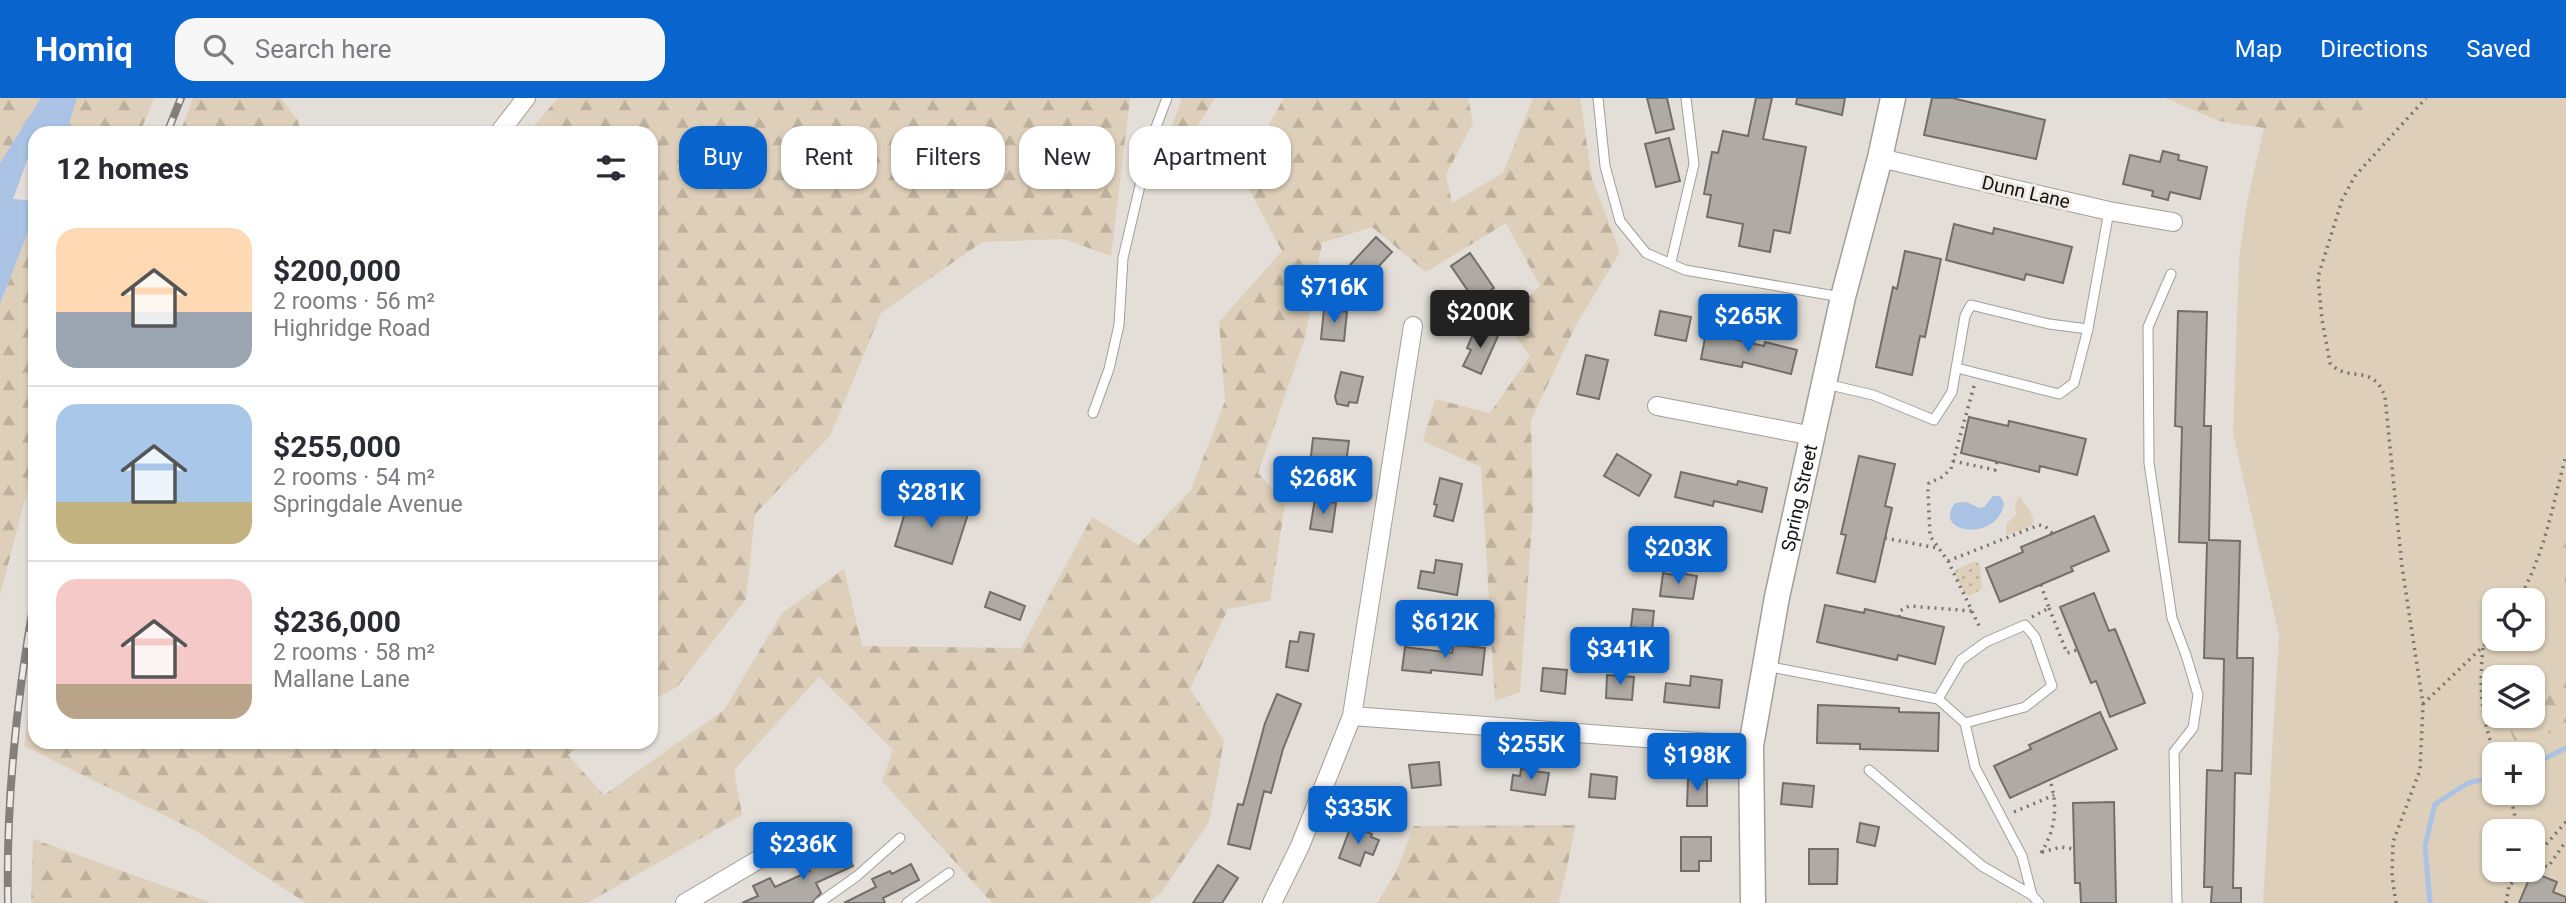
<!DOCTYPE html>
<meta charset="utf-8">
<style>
body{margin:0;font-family:Roboto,sans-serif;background:#f7f7f7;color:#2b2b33;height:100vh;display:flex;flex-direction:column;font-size:26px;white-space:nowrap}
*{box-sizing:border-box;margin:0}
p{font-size:23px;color:#7c7c81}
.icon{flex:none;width:38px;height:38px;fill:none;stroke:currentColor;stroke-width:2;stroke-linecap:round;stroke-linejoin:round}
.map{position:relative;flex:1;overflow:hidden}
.drawer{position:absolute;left:28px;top:28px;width:630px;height:623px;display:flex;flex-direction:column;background:#fff;border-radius:21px;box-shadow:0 2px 5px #0004}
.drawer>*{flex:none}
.hud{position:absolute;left:679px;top:28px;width:665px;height:63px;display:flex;gap:14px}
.tools{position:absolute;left:2482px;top:490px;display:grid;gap:14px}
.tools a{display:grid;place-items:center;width:63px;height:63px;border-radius:14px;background:#fff;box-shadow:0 2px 5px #0004;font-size:35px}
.price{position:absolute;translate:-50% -60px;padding:0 16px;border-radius:7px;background:#0964cd;color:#fff;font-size:23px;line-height:46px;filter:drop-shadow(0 2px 4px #0008)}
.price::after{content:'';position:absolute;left:50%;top:42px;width:21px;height:16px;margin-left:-10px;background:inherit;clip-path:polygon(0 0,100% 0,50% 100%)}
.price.selected{background:#222;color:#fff}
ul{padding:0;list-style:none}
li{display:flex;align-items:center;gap:21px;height:175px;padding:0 28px}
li+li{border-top:2px solid #e1e1e2}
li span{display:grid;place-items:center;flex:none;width:196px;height:140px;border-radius:21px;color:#555}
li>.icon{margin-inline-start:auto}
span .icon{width:84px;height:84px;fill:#fffc;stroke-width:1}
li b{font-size:30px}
h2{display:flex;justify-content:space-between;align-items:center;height:84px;padding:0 28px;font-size:30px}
.chip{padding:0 24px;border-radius:21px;background:#fff;box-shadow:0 2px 5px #0004;font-size:24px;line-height:63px}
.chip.selected{background:#0964cd;color:#fff}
header{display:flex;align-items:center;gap:42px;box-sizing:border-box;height:98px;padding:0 35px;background:#0964cd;color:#fff}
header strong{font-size:33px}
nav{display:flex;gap:38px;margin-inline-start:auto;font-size:24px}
.search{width:490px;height:63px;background:#f7f7f7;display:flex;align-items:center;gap:18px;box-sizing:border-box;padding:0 24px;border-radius:21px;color:#7c7c81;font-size:26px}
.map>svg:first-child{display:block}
</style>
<header>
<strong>Homiq</strong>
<div class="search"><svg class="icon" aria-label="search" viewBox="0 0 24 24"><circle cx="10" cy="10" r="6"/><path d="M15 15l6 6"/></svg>Search here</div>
<nav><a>Map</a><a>Directions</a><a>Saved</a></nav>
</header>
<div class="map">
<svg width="2566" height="805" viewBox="0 0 2566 805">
<defs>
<pattern id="forest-firs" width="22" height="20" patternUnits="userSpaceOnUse" patternTransform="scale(1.75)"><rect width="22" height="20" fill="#ddcfb9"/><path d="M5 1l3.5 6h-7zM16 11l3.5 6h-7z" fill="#bdb19e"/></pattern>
<pattern id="park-dots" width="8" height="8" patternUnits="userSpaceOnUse" patternTransform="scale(1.75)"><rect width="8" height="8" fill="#ddcfb9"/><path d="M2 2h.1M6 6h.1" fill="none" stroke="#bdb19e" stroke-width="1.8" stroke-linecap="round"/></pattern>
</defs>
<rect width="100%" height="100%" fill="#e3dfd8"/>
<path fill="#ddcfb9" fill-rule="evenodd" d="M2271 0H2566V805H2263L2279 537 2233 336 2239 161 2247 104ZM2494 502H2532V541H2494ZM2494 579H2532V618H2494ZM2494 656H2532V695H2494ZM2494 733H2532V772H2494Z
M2019 398 2030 413 2034 423 2031 428 2007 437 2006 426 2016 417 2015 406Z"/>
<path fill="url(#forest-firs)" d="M0 0H41L0 65Z
M77 0H154L140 35H66Z
M193 0H281L298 23 301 35H180Z
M558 0H1130L1111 158 1064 141 982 144 881 215 830 338 755 416 746 501 677 589 651 603V35H528Z
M1182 0H1215L1162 86 1166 44Z
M1284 0H1468L1473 25 1446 77 1452 105 1503 75 1533 0H1580L1592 81 1620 154 1576 227 1531 322 1533 412 1520 594 1495 603 1481 369 1423 343 1435 301 1490 315 1530 258 1504 222 1540 188 1506 125 1426 174 1372 129 1322 145 1305 240 1258 375 1285 406 1270 503 1228 511 1190 591 1224 643 1209 724 1161 795 1148 805H992L882 683 893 652 819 579 734 672 742 717 587 805H306L196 733 24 648 35 574V644H585L568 657 604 697 724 612 782 515 844 471 862 548 1021 550 1092 419 1138 447 1191 392 1225 303 1219 224 1282 153 1241 76Z
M2165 0H2381L2335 41 2219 23Z
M35 116V364L0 497V206Z
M2566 428V489L2558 454Z
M2566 569V627L2517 651 2505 618H2532V590Z
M1576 727 1559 805H1377L1395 776 1414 728Z
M33 741 212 805H31Z"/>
<path fill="url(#park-dots)" d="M1975 463 1980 467 1982 491 1969 498 1965 496 1955 476 1956 472Z"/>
<path fill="#aac2e4" d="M41 0H77L66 35H35V100L29 57 13 101 35 103V116L0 206V65Z
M1993 398H2000L2004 405C1999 444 1931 437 1955 405L1967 404 1979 410 1984 409Z"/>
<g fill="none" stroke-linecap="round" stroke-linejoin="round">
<path stroke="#aac2e4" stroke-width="5" d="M2532 667 2566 650
M2430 805 2425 748 2435 706 2468 685 2494 679"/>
</g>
<path fill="#afaaa4" stroke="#726e69" stroke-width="2" d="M1647 0H1667L1674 31 1656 35Z
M1756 0H1772L1763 41 1806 49 1790 135 1774 132 1770 154 1739 148 1743 126 1707 119 1711 97 1704 96 1712 54 1718 55 1723 33 1748 38Z
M1797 0H1845L1842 17 1796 6Z
M1932 0H1952L2045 22 2036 61 1924 37Z
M1669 40 1680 83 1656 89 1645 46Z
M2163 53 2179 57 2178 62 2207 69 2200 101 2170 94 2168 102 2152 98 2153 93 2123 86 2130 57 2160 64Z
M1954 126 1993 136 1994 130 2072 149 2063 185 2026 176 2024 182 1946 162Z
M1376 139 1392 154 1365 183 1349 168Z
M1905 153 1941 161 1925 239 1920 238 1912 277 1876 269 1893 189 1897 191Z
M1470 155 1494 190 1475 203 1451 168Z
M1324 211 1347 214 1344 243 1321 241Z
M1660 213 1691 219 1686 243 1655 237Z
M2178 213 2207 214 2204 328H2211L2209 442 2240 443 2237 560H2253L2251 676 2235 675 2233 790H2241V805H2211L2212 789H2204L2207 672 2222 673 2224 561 2204 560 2207 445 2179 444 2182 329 2175 328Z
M1476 229 1498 238 1481 276 1463 268 1471 252 1467 250Z
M1706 235 1764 248 1765 244 1797 252 1791 276 1743 264 1742 269 1701 261Z
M1586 257 1608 262 1599 301 1577 296Z
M1341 274 1363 279 1357 305 1349 304 1348 308 1337 306 1335 299Z
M1969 319 2008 328 2009 323 2086 341 2077 377 2040 368 2039 374 1961 355Z
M1313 340 1349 343 1345 373 1310 367Z
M1617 356 1651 377 1639 398 1604 378Z
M1859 358 1895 366 1885 408 1892 410 1875 484 1837 475 1846 437 1841 436Z
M1681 374 1737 387 1738 383 1767 390 1762 414 1714 403 1713 408 1675 399Z
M1440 380 1462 386 1453 423 1434 418 1437 407 1434 406Z
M910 398 968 416 952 466 895 448Z
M1315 401 1336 405 1332 434 1310 431Z
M2094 418 2109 453 2071 469 2073 473 2000 504 1986 470 2023 454 2021 449Z
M1436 462 1462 466 1457 497 1418 490 1421 473 1434 475Z
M1674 474 1697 478 1693 501 1660 498 1663 475 1674 477Z
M990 494 1025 508 1020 522 985 509Z
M2094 495 2109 533 2115 531 2145 605 2110 619 2096 583 2091 585 2060 509Z
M1825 507 1864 515 1865 511 1944 529 1935 566 1898 557 1897 562 1817 544Z
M1633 511 1654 513 1652 532 1631 529Z
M1300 534 1314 536 1308 573 1286 569 1290 543 1298 544Z
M1453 547 1485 550 1482 577 1431 572V575L1402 572 1405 549 1452 555Z
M1543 570 1567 572 1565 596 1541 593Z
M1607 577 1634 579 1632 602 1606 600Z
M1691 578 1722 582 1719 610 1664 604 1666 585 1690 588Z
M1277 596 1301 606 1283 651 1271 695 1264 693 1250 751 1228 746 1238 706 1243 707 1265 625Z
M1818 607 1899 610V614L1939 615 1938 653 1860 651V646L1817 645Z
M2100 614 2117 651 2010 700 1994 668 2031 651 2029 647Z
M1439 664 1441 687 1412 690 1409 667Z
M1521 671 1549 675 1545 697 1511 692 1513 677 1520 678Z
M1591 676 1617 679 1615 701 1589 699Z
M1688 681H1707V708H1687Z
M1783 685 1814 688 1812 709 1781 706Z
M2114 704 2116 805H2081L2080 785H2075L2073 705Z
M1860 725 1879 729 1875 748 1857 744Z
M1351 728 1372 736 1371 739 1379 742 1373 757 1365 754 1360 768 1339 760Z
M1681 739H1711V763H1699V773H1681Z
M845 750 853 768 816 785 821 795 812 805H742L758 798 753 788 770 780 775 789 810 773 808 768Z
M1809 751H1838L1837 786H1809Z
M911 766 919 782 883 800 885 805H844L876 789 872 781 890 773 892 776Z
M1218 767 1238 780 1222 805H1193Z
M2532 774 2557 784 2553 794 2566 799V805H2519Z"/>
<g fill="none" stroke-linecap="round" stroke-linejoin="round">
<defs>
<path id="service" d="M1598 0 1605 68 1620 123 1646 155 1685 172 1841 199
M1671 164 1694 66 1686 0
M2171 176 2148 229 2149 365 2172 520 2186 557 2198 597 2193 630 2174 654 2177 805
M1957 270 2059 296 2074 285 2088 231
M1826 286 1873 297 1934 322 1952 294 1965 218 1971 207 2049 226 2088 231 2109 113
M1093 315 1109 271 1119 227 1123 160 1150 45 1167 0
M1766 568 1938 601 1965 625 1975 669 2022 758 2032 797
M1938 601 1961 562 1986 544 2025 527 2035 539 2052 588 2025 609 1965 625
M1869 672 1982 768 2032 797 2039 805
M819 805 857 778 900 740
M907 805 949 775"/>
<path id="minor" d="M499 35 526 0
M1880 60 2109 113 2173 124
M1657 308 1813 338
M1352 618 1751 648
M685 805 763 759
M1272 805 1300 748 1352 618 1413 228"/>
<g id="secondary">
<path id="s1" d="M1753 805 1751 648 1777 499 1843 199 1880 60 1893 0"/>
</g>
</defs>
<use href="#service" stroke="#a29e98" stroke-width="11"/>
<use href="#minor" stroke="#a29e98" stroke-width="20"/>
<use href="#secondary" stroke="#a29e98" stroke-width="27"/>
<path stroke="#777470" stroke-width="3.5" stroke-dasharray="2 5" stroke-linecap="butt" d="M1974 288 1951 371 1942 379 1929 385 1928 393 1930 438 1948 463 1981 532
M1953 363 1995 372 1997 364
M1885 440 1937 450
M1948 463 2039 427 2045 428 2052 435
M2518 502C2545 457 2552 408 2566 358
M2049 510 2067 555 2077 552
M1899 519 1900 513 1909 508 1972 513
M2032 519 2049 510 2041 487
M2483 550C2479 588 2481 621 2495 656
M2423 606 2494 538
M2510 695 2518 733
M2014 714 2054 697
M2042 754 2061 749 2074 751
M2041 755C2056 731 2058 708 2050 682
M2532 762 2566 724
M2532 763 2548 769 2566 743
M2511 786 2523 772
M2396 805 2392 778 2393 744 2420 672 2423 606 2402 469 2385 299C2373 264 2348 286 2330 265L2322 222 2318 179 2342 102 2355 78 2426 0
M2506 805 2512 772"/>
<use href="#service" stroke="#fff" stroke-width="9"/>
<use href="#minor" stroke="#fff" stroke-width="18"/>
<use href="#secondary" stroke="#fff" stroke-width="24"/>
<defs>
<path id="rail" d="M167 35 181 0
M8 805C6 705 17 597 35 498"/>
</defs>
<use href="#rail" stroke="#83807b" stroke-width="8"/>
<use href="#rail" stroke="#f0ece5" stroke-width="5" stroke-dasharray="16" stroke-linecap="butt"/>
</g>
<g text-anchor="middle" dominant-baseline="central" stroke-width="6" stroke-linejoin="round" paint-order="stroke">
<g font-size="19" fill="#151311" stroke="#f0ece5">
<text transform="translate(2026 94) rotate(13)">Dunn Lane</text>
<text stroke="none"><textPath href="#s1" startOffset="410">Spring Street</textPath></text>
</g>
</g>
</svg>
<div class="tools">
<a><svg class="icon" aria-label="locate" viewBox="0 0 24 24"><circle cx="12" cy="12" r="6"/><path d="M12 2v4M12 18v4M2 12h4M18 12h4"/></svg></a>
<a><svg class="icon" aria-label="layers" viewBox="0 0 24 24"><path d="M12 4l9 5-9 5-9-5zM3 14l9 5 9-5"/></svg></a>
<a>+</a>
<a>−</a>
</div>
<b class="price" style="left:1334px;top:227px">$716K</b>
<b class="price selected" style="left:1480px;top:252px">$200K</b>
<b class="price" style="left:1748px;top:256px">$265K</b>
<b class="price" style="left:1323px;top:418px">$268K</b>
<b class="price" style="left:931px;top:432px">$281K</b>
<b class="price" style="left:1678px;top:488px">$203K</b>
<b class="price" style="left:1445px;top:562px">$612K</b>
<b class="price" style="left:1620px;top:589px">$341K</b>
<b class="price" style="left:1531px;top:684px">$255K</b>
<b class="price" style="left:1697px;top:695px">$198K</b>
<b class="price" style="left:1358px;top:748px">$335K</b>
<b class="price" style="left:803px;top:784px">$236K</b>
<div class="hud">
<a class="chip selected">Buy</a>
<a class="chip">Rent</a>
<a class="chip">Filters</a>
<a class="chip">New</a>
<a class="chip">Apartment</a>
</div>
<section class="drawer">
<h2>12 homes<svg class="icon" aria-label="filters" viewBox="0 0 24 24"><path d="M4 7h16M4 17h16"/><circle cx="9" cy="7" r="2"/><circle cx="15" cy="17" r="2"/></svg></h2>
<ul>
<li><span style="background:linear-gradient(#ffd9b3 60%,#9aa5b1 0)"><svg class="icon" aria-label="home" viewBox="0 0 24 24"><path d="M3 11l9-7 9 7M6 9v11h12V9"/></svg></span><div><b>$200,000</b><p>2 rooms · 56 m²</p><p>Highridge Road</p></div></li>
<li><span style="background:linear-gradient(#a9c7e8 70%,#c2b280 0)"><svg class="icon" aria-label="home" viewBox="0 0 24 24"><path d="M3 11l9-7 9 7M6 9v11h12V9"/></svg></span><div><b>$255,000</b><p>2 rooms · 54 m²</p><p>Springdale Avenue</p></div></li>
<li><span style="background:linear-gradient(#f6c9c9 75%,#b9a48a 0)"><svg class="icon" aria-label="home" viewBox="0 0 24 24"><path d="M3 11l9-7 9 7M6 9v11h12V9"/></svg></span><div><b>$236,000</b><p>2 rooms · 58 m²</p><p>Mallane Lane</p></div></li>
</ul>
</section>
</div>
